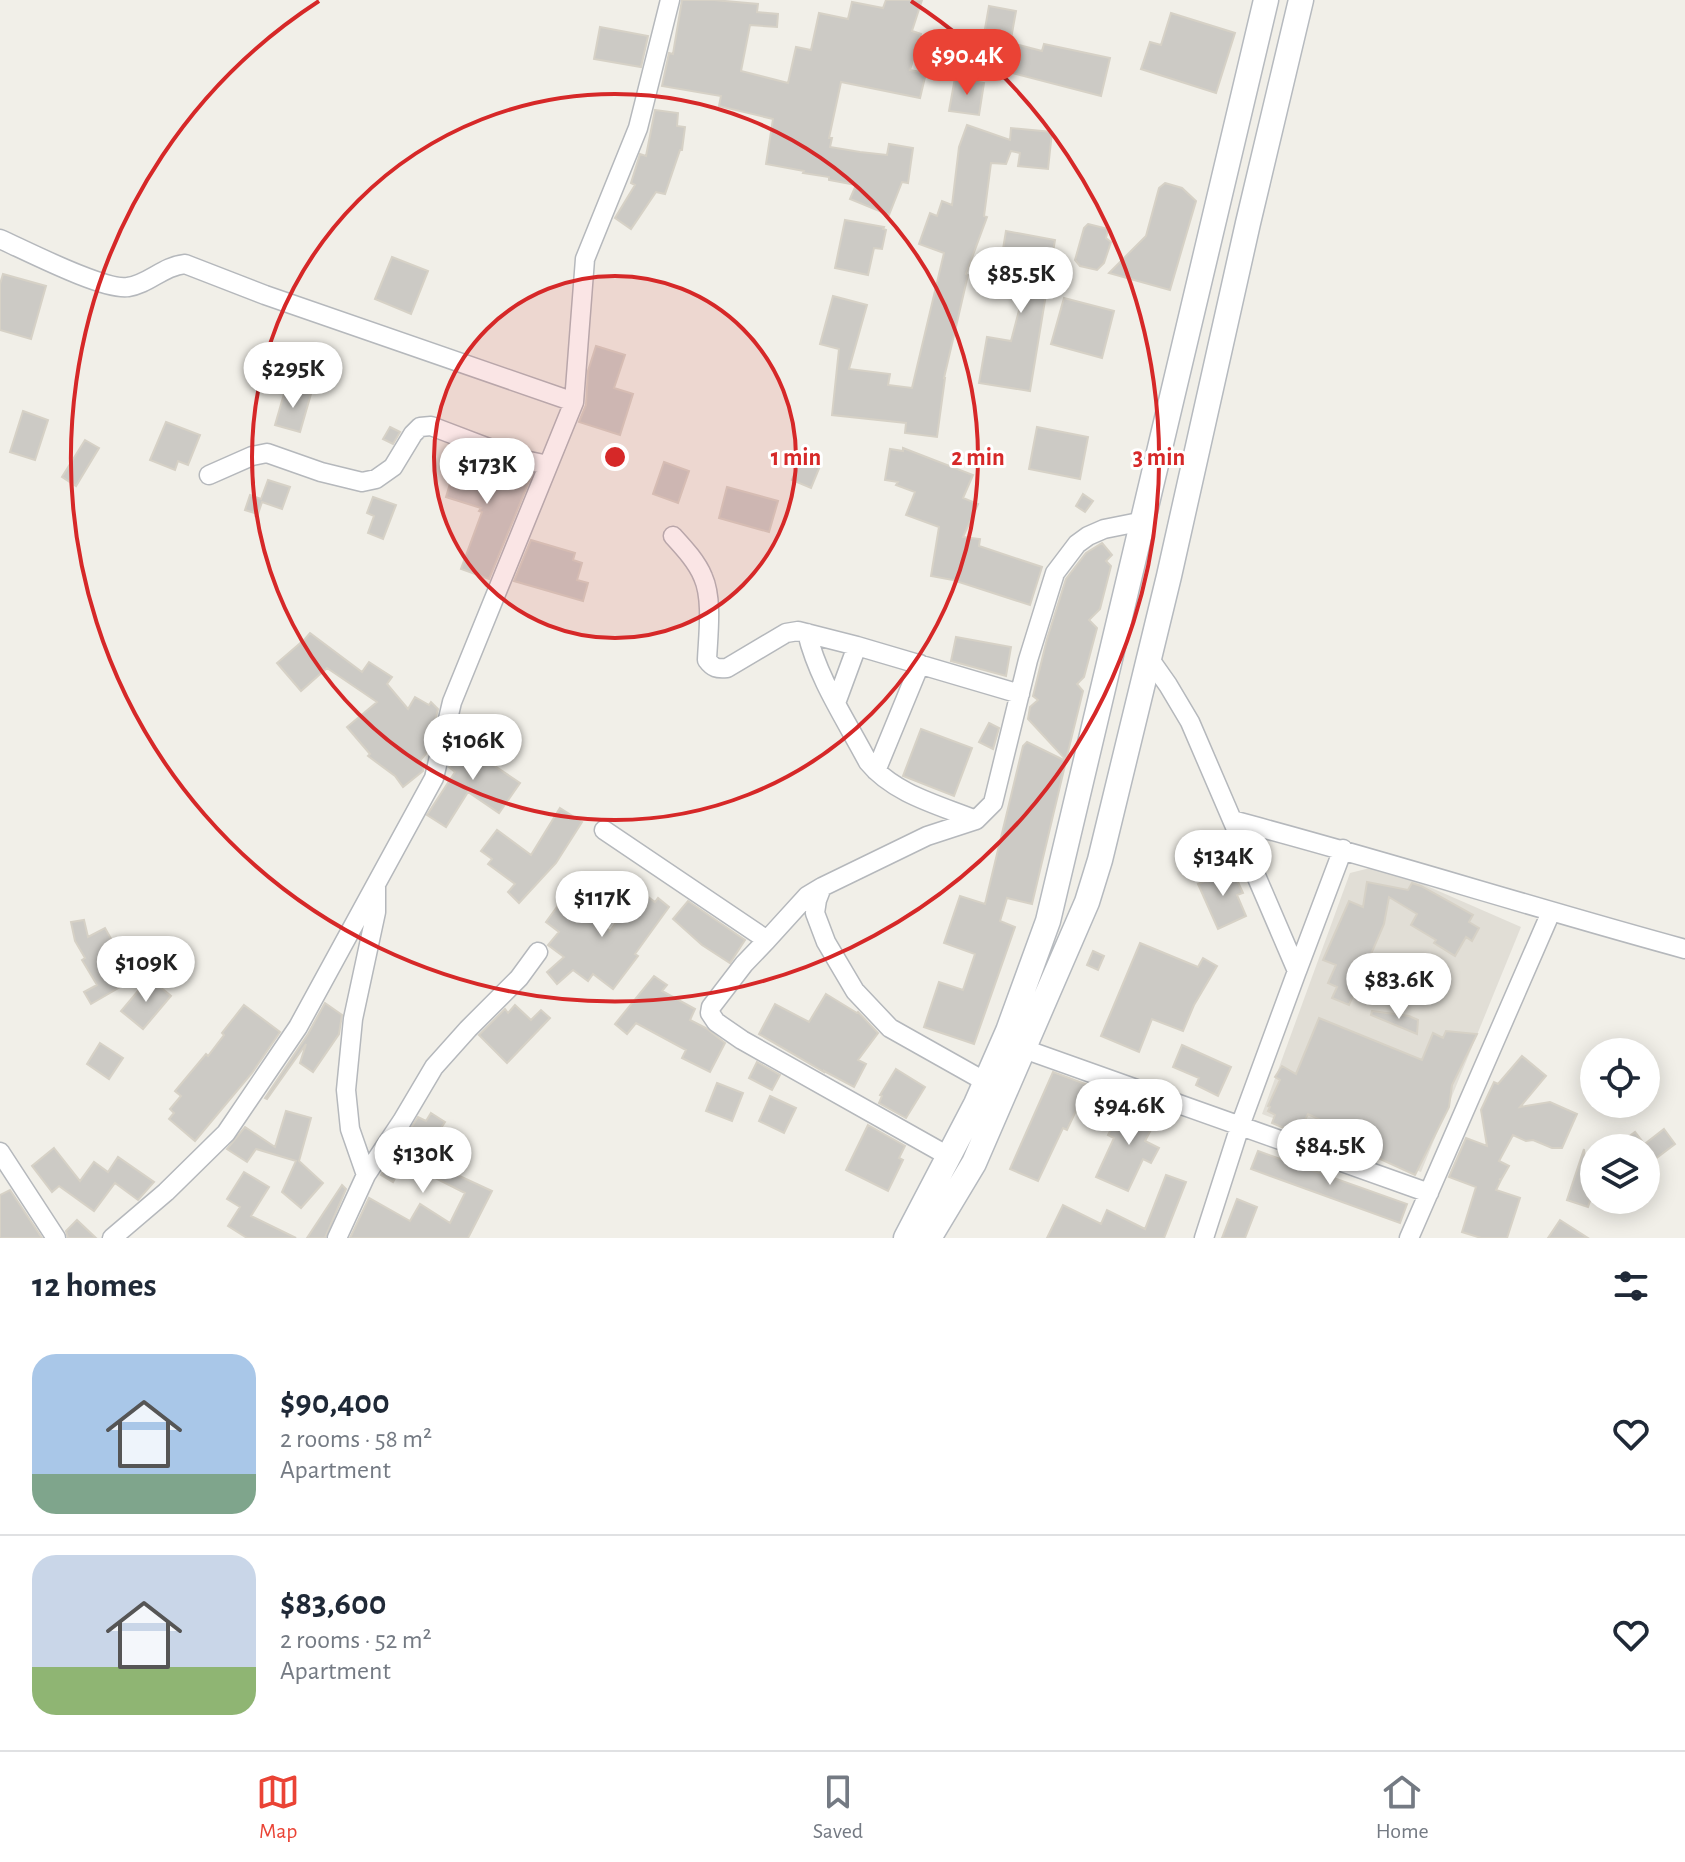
<!DOCTYPE html>
<meta charset="utf-8">
<style>
body{margin:0;font-family:"Alegreya Sans",sans-serif;background:#f6f6f7;color:#1f2937;height:100vh;display:flex;flex-direction:column;font-size:30px;white-space:nowrap}
*{box-sizing:border-box;margin:0}
p{font-size:26px;color:#747a83}
.icon{flex:none;width:44px;height:44px;fill:none;stroke:currentColor;stroke-width:2;stroke-linecap:round;stroke-linejoin:round}
.map{position:relative;height:1238px;overflow:hidden}
.drawer{display:flex;flex-direction:column;background:#fff;flex:1}
.drawer>*{flex:none}
.fabs{position:absolute;left:1580px;top:1038px;display:grid;gap:16px}
.fabs a{display:grid;place-items:center;width:80px;height:80px;border-radius:50%;background:#fff;box-shadow:0 4px 20px #0003;font-size:40px}
.price{position:absolute;translate:-50% -68px;padding:0 18px;border-radius:28px;background:#fff;color:#222;font-size:26px;line-height:52px;filter:drop-shadow(0 2px 4px #0008)}
.price::after{content:'';position:absolute;left:50%;top:48px;width:24px;height:18px;margin-left:-12px;background:inherit;clip-path:polygon(0 0,100% 0,50% 100%)}
.price.active{background:#ea4335;color:#fff}
ul{padding:0;list-style:none}
li{display:flex;align-items:center;gap:24px;height:200px;padding:0 32px}
li+li{border-top:2px solid #e0e1e3}
li span{display:grid;place-items:center;flex:none;width:224px;height:160px;border-radius:24px;color:#555}
li>.icon{margin-inline-start:auto}
span .icon{width:96px;height:96px;fill:#fffc;stroke-width:1}
li b{font-size:34px}
h2{display:flex;justify-content:space-between;align-items:center;height:96px;padding:0 32px;font-size:34px}
.menu{display:flex;justify-content:space-around;align-items:center;height:112px;border-top:2px solid #e0e1e3;background:#fff;font-size:22px;color:#747a83}
.menu a{display:grid;justify-items:center;gap:4px}
.menu .active{color:#ea4335}
.map>svg:first-child{display:block}
</style>
<div class="map">
<svg width="1685" height="1238" viewBox="0 0 1685 1238">
<rect width="100%" height="100%" fill="#f1efe8"/>
<path fill="#e1ded6" d="M1374 867 1388 869 1521 927 1421 1172 1262 1114 1350 873Z"/>
<path fill="#cccac5" stroke="#d6d1c6" stroke-width="2" d="M682 0H714L758 4 757 12 778 14 777 27 750 25 741 71 788 83 796 47 811 50 819 13 848 19 852 2 883 8 886 0H922L912 31 921 34 910 70 926 73 920 98 841 82 829 138H832L830 147 860 152 887 155 889 144 913 148 908 183 902 182 889 215 850 199 856 185 829 180V177L803 173 804 171 766 164 773 119 719 106 721 96 662 86 669 53 673 54Z
M989 6 1016 11 1009 50 982 46Z
M1171 13 1235 33 1216 93 1141 69 1150 42 1161 45Z
M600 27 648 36 641 67 594 59Z
M1044 44 1110 58 1101 96 1012 73 1019 45 1042 51Z
M955 78 984 83 979 115 949 111Z
M655 110 678 113 677 126 685 127 682 150H680L665 194 656 192 631 229 615 218 635 185 631 183 640 154 646 156Z
M967 125 1010 140 1011 128 1052 132 1048 169 1018 166 1020 153 1011 151 1006 164 991 163 984 216 987 217 966 274 968 275 944 378H945L937 437 905 433 906 423 832 415 839 349 820 344 833 296 867 305 849 369 890 374 888 385 912 388 944 253 919 244 930 213 937 216 942 201 952 205 959 147Z
M1165 183 1182 188 1196 201 1170 290 1109 273 1146 236 1159 188Z
M845 220 884 227 883 229 886 230 882 249 874 248 868 275 835 268Z
M1088 224 1108 229 1106 238 1111 242 1104 263 1097 270 1080 266 1075 260 1084 228Z
M1006 231 1055 240 1030 391 979 383 987 337 1011 341 1029 272 1000 267Z
M392 257 428 271 411 314 375 299Z
M3 274 46 286 31 339 0 330V284Z
M1064 298 1114 311 1102 358 1051 344Z
M596 346 625 355 614 388 633 394 620 435 579 422 586 405 588 371Z
M286 387 311 394 300 432 275 425Z
M23 411 48 420 35 460 10 452Z
M166 422 200 435 188 465 178 461 175 470 150 460Z
M390 427 400 432 393 444 383 439Z
M1037 427 1088 437 1080 479 1029 469Z
M85 440 99 448 76 486 62 477Z
M903 448 973 475 963 498 978 504 963 537 980 539 979 546 1042 567 1030 605 953 580 931 576 939 527 906 515 915 492 896 485 898 482 885 480 890 449 903 451Z
M460 450 511 469 532 474 489 579 461 569 482 512 479 511 481 508 446 497Z
M801 458 820 466 811 488 792 480Z
M664 462 689 471 678 503 653 494Z
M268 480 290 487 282 509 262 502 258 514 245 510 250 495 261 499Z
M727 487 778 501 769 532 719 518Z
M1083 494 1093 501 1085 512 1076 506Z
M373 497 396 505 383 539 368 533 374 516 367 513Z
M531 540 575 553 573 560 582 563 577 580 588 583 583 601 514 581Z
M1102 543 1112 555 1106 561 1111 566 1100 609 1089 620 1097 628 1084 677 1077 684 1083 691 1066 760 1028 719 1030 707 1038 700 1033 696 1047 639 1066 579 1086 553Z
M310 633 362 672 369 662 392 677 387 684 408 709 415 697 429 705 431 702 438 709 434 725 429 730 432 733 428 751 420 761 424 766 423 771 403 787 395 776 368 756 370 754 347 727 377 702 327 668 301 691 277 663 305 639Z
M956 637 1011 647 1006 676 951 661Z
M989 723 999 728 993 749 979 742Z
M921 729 972 748 954 796 903 776Z
M467 735 486 748 483 752 498 762 495 766 520 783 499 813 468 792 446 827 427 815 455 772 449 767 455 758 452 756Z
M1027 742 1066 761 1032 904 1007 898 1000 921 1015 927 974 1044 924 1027 939 982 963 990 975 954 944 943 960 896 985 904 1023 746Z
M560 808 582 822 556 863 519 903 508 892 515 884 488 864 492 859 481 851 497 830 531 855Z
M1232 869 1243 893 1237 895 1246 916 1218 929 1198 884Z
M1367 882 1408 890 1412 883 1421 886 1473 915 1469 922 1479 928 1472 941 1466 937 1455 956 1434 943 1436 940 1411 925 1417 914 1389 897 1384 924 1349 1005 1332 998 1337 987 1328 983 1336 965 1323 960 1349 901 1363 907Z
M639 890 655 902 658 898 669 907 635 954 638 956 613 989 593 974 588 981 573 970 557 984 547 972 564 957 548 945 559 932 546 922 565 896 610 931Z
M688 901 745 940 730 963 702 945 673 919Z
M84 920 88 937 105 928 134 979 91 1004 84 992 97 985 82 960 85 958 75 941 71 922Z
M1140 943 1198 967 1203 958 1217 966 1194 1005 1183 1031 1152 1019 1139 1052 1101 1036Z
M1093 951 1104 956 1098 970 1087 965Z
M654 976 667 985 662 991 695 1009 690 1020 706 1028 725 1043 710 1072 682 1058 686 1050 636 1023 627 1034 615 1024Z
M149 978 171 996 143 1029 121 1011Z
M826 994 857 1013 858 1012 878 1033 858 1060 866 1064 854 1087 824 1071V1072L759 1034 775 1004 809 1022Z
M325 1003 342 1015 339 1034 313 1072 300 1063 306 1044 267 1099 265 1098 308 1034Z
M244 1005 280 1032 252 1073 195 1141 169 1119 174 1113 170 1109 181 1096 175 1091 206 1054 208 1056 224 1035 222 1033Z
M515 1005 531 1020 541 1010 550 1018 507 1063 479 1035 505 1009 508 1013Z
M1372 1011 1409 1016 1418 1020 1417 1034 1371 1015Z
M1319 1018 1422 1060 1433 1033 1443 1038 1446 1031 1477 1034 1452 1085 1449 1107 1415 1175 1343 1142 1329 1140 1331 1125 1308 1114 1298 1134 1272 1123 1275 1115 1268 1111 1270 1107 1268 1106 1280 1080 1275 1077 1282 1066 1296 1074Z
M100 1043 123 1058 109 1079 87 1064Z
M1182 1045 1231 1067 1218 1096 1196 1085 1199 1078 1173 1067Z
M1522 1056 1546 1076 1520 1107 1550 1102 1577 1114 1562 1148H1552L1533 1140 1526 1141 1513 1135 1499 1161 1509 1166 1501 1180 1499 1179 1501 1180 1496 1190 1520 1198 1507 1238H1481L1462 1232 1476 1187 1449 1177 1466 1138 1487 1146 1481 1110 1494 1082 1498 1084Z
M757 1062 780 1075 772 1090 749 1078Z
M896 1069 925 1087 906 1118 879 1103 882 1096 880 1095Z
M1053 1072 1088 1085 1067 1130 1063 1128 1038 1181 1010 1169Z
M717 1083 743 1093 732 1121 706 1111Z
M770 1096 796 1108 784 1133 759 1121Z
M1136 1102 1159 1115 1145 1141 1159 1148 1151 1163 1143 1159 1128 1191 1096 1177 1114 1138 1108 1135 1122 1108 1131 1112Z
M286 1111 311 1118 299 1161 323 1183 301 1208 282 1192 296 1161 256 1149 247 1162 227 1149 245 1127 275 1147Z
M431 1113 445 1122 427 1149 431 1150 427 1161 492 1191 468 1238H350L369 1198 410 1221 420 1204 450 1223 465 1193 433 1177 410 1162 401 1175 398 1173 393 1182 381 1175 418 1117 426 1121Z
M868 1125 905 1146 899 1158 903 1160 888 1191 846 1170Z
M1664 1129 1675 1144 1646 1166V1148H1614L1635 1132 1646 1146V1143Z
M54 1148 80 1181 94 1162 108 1172 118 1157 154 1182 138 1200 115 1183 94 1211 59 1186 52 1192 32 1166Z
M1584 1149 1586 1169 1594 1172V1189L1588 1207 1567 1200Z
M1258 1151 1407 1204 1400 1223 1251 1169Z
M244 1172 269 1187 251 1216 296 1238H247L228 1226 240 1207 227 1199Z
M1166 1175 1186 1182 1164 1238H1047L1063 1205 1101 1224 1107 1210 1145 1229Z
M342 1185 346 1189 325 1238H307Z
M10 1190 42 1238H0V1195Z
M1237 1199 1257 1207 1245 1238H1222Z
M77 1220 96 1238H68L66 1231Z
M1560 1220 1588 1238H1548Z"/>
<g fill="none" stroke-linecap="round" stroke-linejoin="round">
<defs>
<path id="minor" d="M0 239C25 250 104 291 128 287 149 284 163 266 185 264L265 295 574 402
M209 475 252 456 267 453 321 472 362 482 376 479 393 467 413 434 420 427 431 426 515 458 548 465
M673 536C684 548 697 562 703 577 713 599 708 636 707 660 713 668 717 669 727 668L786 633 798 631 857 646 1020 694
M807 633C818 679 846 720 868 762 894 794 939 805 976 820
M1149 658 1168 685 1190 722 1297 971 1240 1126 1204 1238
M836 703 857 646
M876 771 920 664
M1232 820C1384 860 1534 908 1685 949
M604 830 767 940 807 896 822 887
M767 940 744 964 711 1007 710 1013 716 1022 742 1040 950 1157
M1297 971 1343 849
M1024 1049 1429 1193
M986 1082 890 1028 855 991 826 942 815 913 817 900 822 887 927 836 976 820 993 803 1028 660 1055 573 1077 544 1088 536 1104 529 1144 521
M0 1152 56 1238
M366 1175 350 1129 346 1090 353 1019 376 912V887
M112 1238 166 1192 226 1133 298 1027 434 778 452 702 574 402 585 259 638 128 670 0
M337 1238 366 1175 402 1121 434 1067 468 1029 519 978 538 952
M1409 1238 1551 912"/>
<path id="secondary" d="M906 1238 976 1104 1008 1031 1048 921 1266 0
M929 1238 974 1163 1087 902 1100 860 1169 576 1248 223 1301 0"/>
</defs>
<use href="#minor" stroke="#b5b8bc" stroke-width="21"/>
<use href="#secondary" stroke="#b6babf" stroke-width="27"/>
<use href="#minor" stroke="#fff" stroke-width="18"/>
<use href="#secondary" stroke="#fff" stroke-width="24"/>
</g>
<circle cx="615" cy="457" r="181" fill="#d62828" fill-opacity=".12"/>
<g fill="none" stroke="#d62828" stroke-width="4">
<circle cx="615" cy="457" r="181"/>
<circle cx="615" cy="457" r="363"/>
<path d="M911 1A544 544 0 1 1 319 1"/>
</g>
<circle cx="615" cy="457" r="12" fill="#d62828" stroke="#fff" stroke-width="4"/>
<g font-size="24" text-anchor="middle" font-weight="bold" fill="#d62828" stroke="#fff" stroke-width="6" stroke-linejoin="round" paint-order="stroke">
<text x="796" y="465">1 min</text>
<text x="978" y="465">2 min</text>
<text x="1159" y="465">3 min</text>
</g>
</svg>
<div class="fabs">
<a><svg class="icon" aria-label="locate" viewBox="0 0 24 24"><circle cx="12" cy="12" r="6"/><path d="M12 2v4M12 18v4M2 12h4M18 12h4"/></svg></a>
<a><svg class="icon" aria-label="layers" viewBox="0 0 24 24"><path d="M12 4l9 5-9 5-9-5zM3 14l9 5 9-5"/></svg></a>
</div>
<b class="price active" style="left:967px;top:97px">$90.4K</b>
<b class="price" style="left:1021px;top:315px">$85.5K</b>
<b class="price" style="left:293px;top:410px">$295K</b>
<b class="price" style="left:487px;top:506px">$173K</b>
<b class="price" style="left:473px;top:782px">$106K</b>
<b class="price" style="left:1223px;top:898px">$134K</b>
<b class="price" style="left:602px;top:939px">$117K</b>
<b class="price" style="left:146px;top:1004px">$109K</b>
<b class="price" style="left:1399px;top:1021px">$83.6K</b>
<b class="price" style="left:1129px;top:1147px">$94.6K</b>
<b class="price" style="left:1330px;top:1187px">$84.5K</b>
<b class="price" style="left:423px;top:1195px">$130K</b>
</div>
<section class="drawer">
<h2>12 homes<svg class="icon" aria-label="filters" viewBox="0 0 24 24"><path d="M4 7h16M4 17h16"/><circle cx="9" cy="7" r="2"/><circle cx="15" cy="17" r="2"/></svg></h2>
<ul>
<li><span style="background:linear-gradient(#a9c7e8 75%,#7fa58c 0)"><svg class="icon" aria-label="home" viewBox="0 0 24 24"><path d="M3 11l9-7 9 7M6 9v11h12V9"/></svg></span><div><b>$90,400</b><p>2 rooms · 58 m²</p><p>Apartment</p></div><svg class="icon" aria-label="heart" viewBox="0 0 24 24"><path d="M12 20l-8-8c-3-5 5-10 8-4 3-6 11-1 8 4z"/></svg></li>
<li><span style="background:linear-gradient(#c9d6e8 70%,#8fb573 0)"><svg class="icon" aria-label="home" viewBox="0 0 24 24"><path d="M3 11l9-7 9 7M6 9v11h12V9"/></svg></span><div><b>$83,600</b><p>2 rooms · 52 m²</p><p>Apartment</p></div><svg class="icon" aria-label="heart" viewBox="0 0 24 24"><path d="M12 20l-8-8c-3-5 5-10 8-4 3-6 11-1 8 4z"/></svg></li>
</ul>
</section>
<nav class="menu">
<a class="active"><svg class="icon" aria-label="map" viewBox="0 0 24 24"><path d="M3 6l6-2 6 2 6-2v14l-6 2-6-2-6 2zM9 4v14M15 6v14"/></svg>Map</a>
<a><svg class="icon" aria-label="saved" viewBox="0 0 24 24"><path d="M7 4h10v16l-5-4-5 4z"/></svg>Saved</a>
<a><svg class="icon" aria-label="home" viewBox="0 0 24 24"><path d="M3 11l9-7 9 7M6 9v11h12V9"/></svg>Home</a>
</nav>
